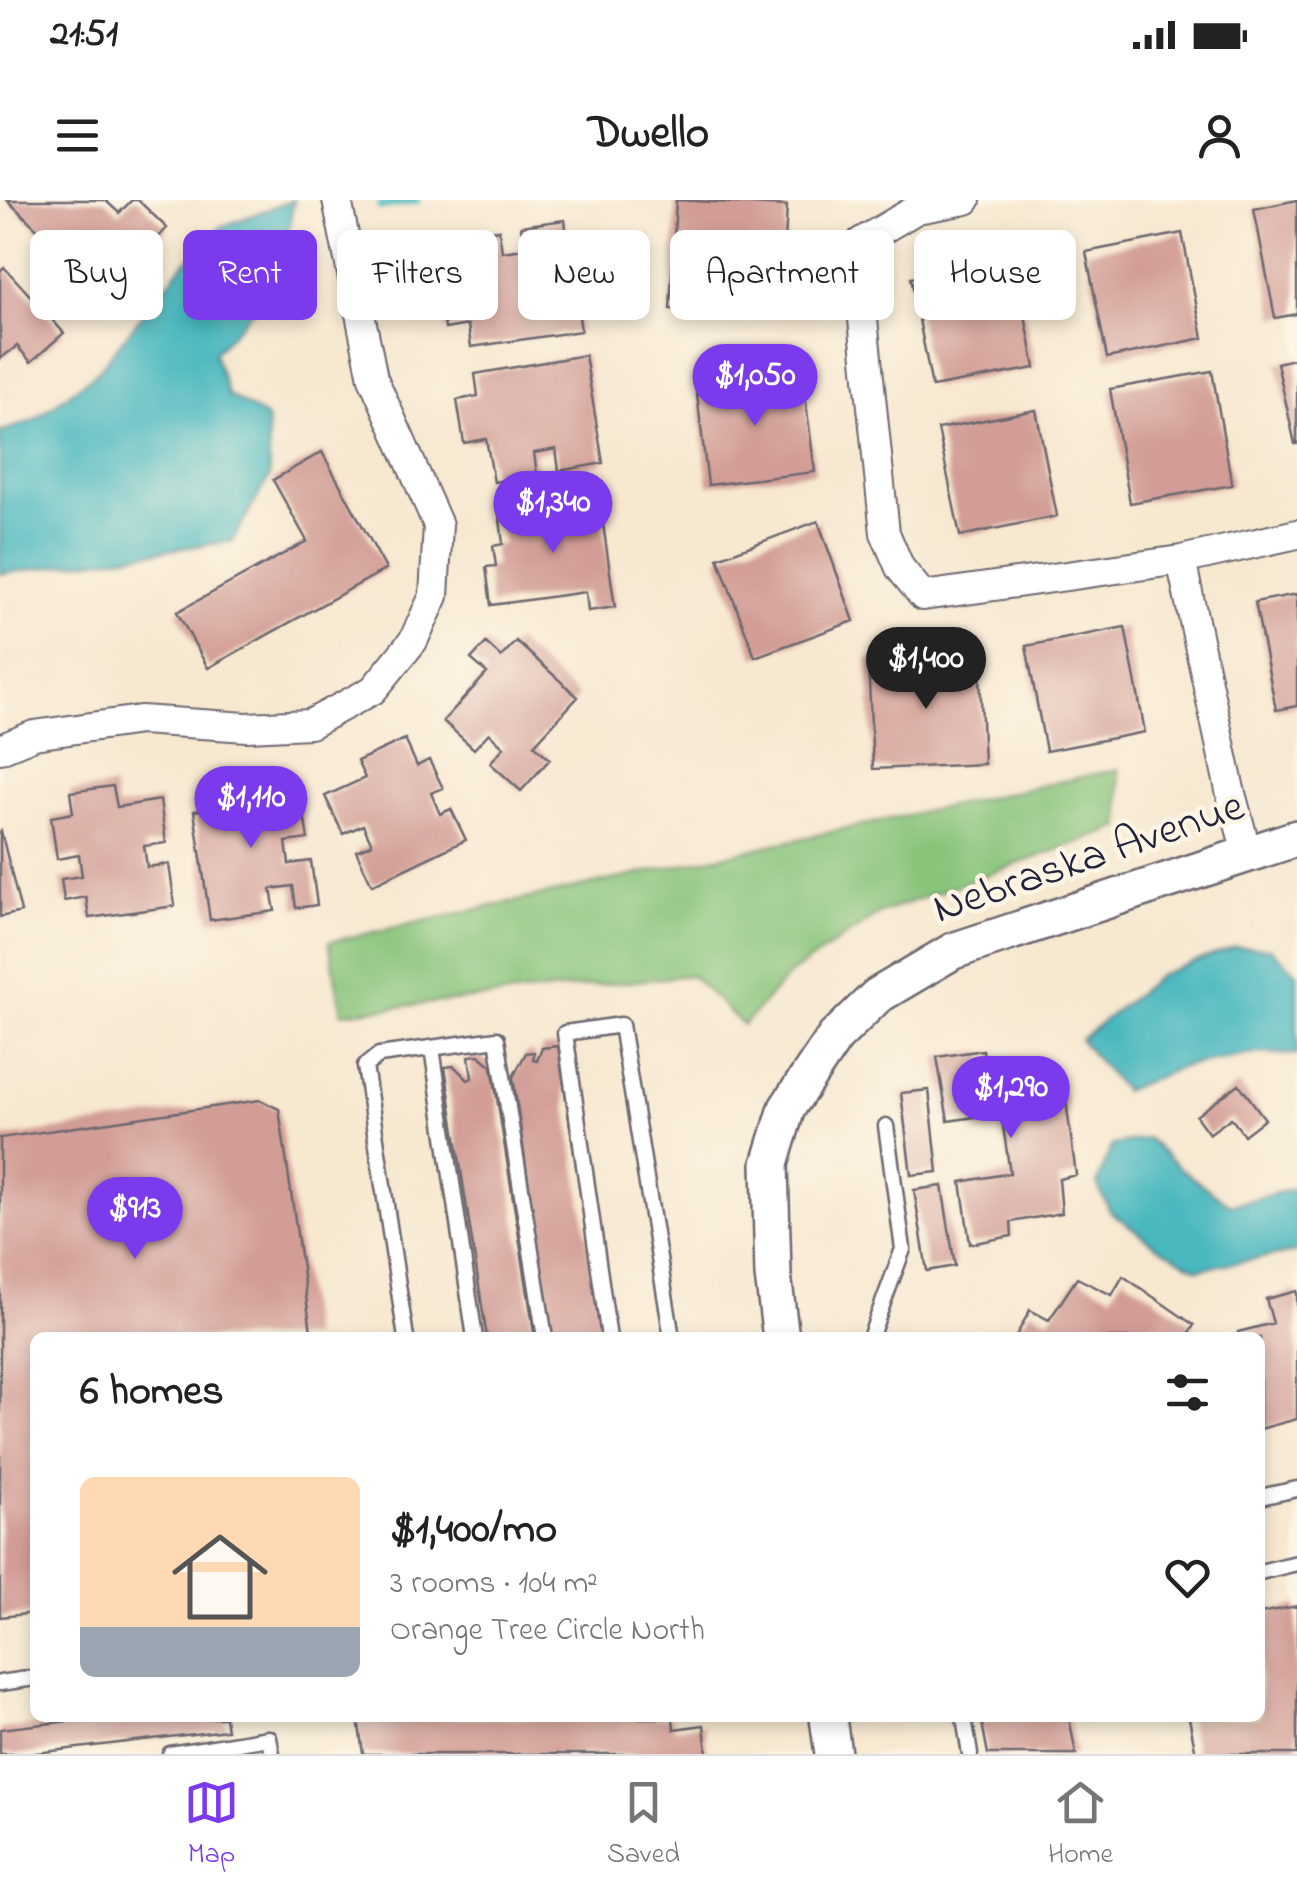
<!DOCTYPE html>
<meta charset="utf-8">
<style>
body{margin:0;font-family:"Indie Flower",sans-serif;background:#f2f2f2;color:#222;height:100vh;display:flex;flex-direction:column;font-size:38px;white-space:nowrap}
*{box-sizing:border-box;margin:0}
p{font-size:32px;color:#767676}
.icon{flex:none;width:55px;height:55px;fill:none;stroke:currentColor;stroke-width:2;stroke-linecap:round;stroke-linejoin:round}
.map{position:relative;flex:1;overflow:hidden}
.drawer{position:absolute;left:30px;top:1132px;width:1235px;height:390px;display:flex;flex-direction:column;background:#fff;border-radius:15px;box-shadow:0 5px 15px #0003}
.drawer>*{flex:none}
.hud{position:absolute;left:30px;top:30px;width:1238px;height:90px;display:flex;gap:20px}
.price{position:absolute;translate:-50% -85px;padding:0 22px;border-radius:35px;background:#7c3aed;color:#fff;font-size:32px;line-height:65px;filter:drop-shadow(0 2px 5px #0008)}
.price::after{content:'';position:absolute;left:50%;top:60px;width:30px;height:22px;margin-left:-15px;background:inherit;clip-path:polygon(0 0,100% 0,50% 100%)}
.price.active{background:#222;color:#fff}
ul{padding:0;list-style:none}
li{display:flex;align-items:center;gap:30px;height:250px;padding:0 50px}
li span{display:grid;place-items:center;flex:none;width:280px;height:200px;border-radius:15px;color:#555}
li>.icon{margin-inline-start:auto}
span .icon{width:120px;height:120px;fill:#fffc;stroke-width:1}
li b{font-size:42px}
h2{display:flex;justify-content:space-between;align-items:center;height:120px;padding:0 50px;font-size:42px}
.pill{padding:0 35px;border-radius:15px;background:#fff;box-shadow:0 5px 15px #0003;font-size:35px;line-height:90px}
.pill.active{background:#7c3aed;color:#fff}
.status{display:flex;justify-content:space-between;align-items:center;height:70px;padding:0 50px;background:#fff;direction:ltr}
.status svg{height:28px;fill:currentColor}
header{display:flex;justify-content:space-between;align-items:center;height:130px;padding:0 50px;background:#fff;font-size:45px;font-weight:700}
.tabs{display:flex;justify-content:space-around;align-items:center;height:140px;border-top:2px solid #e0e0e0;background:#fff;font-size:28px;color:#767676}
.tabs a{display:grid;justify-items:center;gap:5px}
.tabs .active{color:#7c3aed}
.map>svg:first-child{display:block}
</style>
<div class="status"><b>21:51</b><svg viewBox="0 0 49 12"><path d="M0 12V9h3v3zM5 12V6h3v6zM10 12V3h3v9zM15 12V0h3v12zM26 1h20v11H26zM47 4h2v5h-2z"/></svg></div>
<header><svg class="icon" aria-label="menu" viewBox="0 0 24 24"><path d="M4 6h16M4 12h16M4 18h16"/></svg>Dwello<svg class="icon" aria-label="person" viewBox="0 0 24 24"><circle cx="12" cy="8" r="4"/><path d="M4 21q1-7 8-7t8 7"/></svg></header>
<div class="map">
<svg width="1297" height="1554" viewBox="0 0 1297 1554">
<rect width="100%" height="100%" fill="#fcf5e5"/>
<filter id="ink" filterUnits="userSpaceOnUse"><feTurbulence type="fractalNoise" baseFrequency=".01" numOctaves="2"/><feDisplacementMap in="SourceGraphic" scale="20" xChannelSelector="R" yChannelSelector="G"/><feConvolveMatrix kernelMatrix="1 2 1 2 8 2 1 2 1" color-interpolation-filters="sRGB"/></filter>
<filter id="wash" filterUnits="userSpaceOnUse"><feTurbulence type="fractalNoise" baseFrequency=".0048" numOctaves="4" result="noise"/><feDisplacementMap in="SourceGraphic" scale="40" xChannelSelector="R" yChannelSelector="G"/><feGaussianBlur stdDeviation="2.25" result="paint"/><feColorMatrix in="noise" values="0 0 0 0 0 0 0 0 0 0 0 0 0 0 0 0 0 1.4 0 .05"/><feComposite in="paint" operator="in"/></filter>
<g filter="url(#wash)">
<rect width="100%" height="100%" fill="#f7e8d0"/>
<path fill="#88c47a" stroke="#55735a" stroke-width="2.5" d="M1118 569 1121 627 880 713 791 773 743 825 691 775 342 813 329 742Z"/>
<path fill="#49b8bf" stroke="#366d7d" stroke-width="2.5" d="M294 0 279 83 214 153 228 195 267 218 270 276 232 341 0 374V232L33 221 96 173 184 63 215 36 220 27Z
M1235 747 1270 748 1297 773V855L1260 853 1184 866 1124 891 1080 840 1161 774Z
M1147 938 1181 969 1230 1005 1297 988V1052L1198 1069 1158 1047 1110 1011 1097 984 1112 945Z"/>
<g fill="none" stroke-linecap="round" stroke-linejoin="round">
<path stroke="#49b8bf" stroke-width="9" d="M381 6 416 0"/>
</g>
<g id="blocks">
<path fill="#d29d96" d="M7 0H105L119 13 132 0H138L167 28 136 61 120 45 105 62 121 77 90 110 41 63 56 47Z
M676 0 787 6 781 114 670 109Z
M1297 0V114L1275 118 1254 9Z
M565 20 569 55 559 57 566 111 578 109 581 131 471 147 468 125 445 129 439 84 461 81 455 36 499 30 502 52 524 49 521 26Z
M1182 33 1203 138 1107 158 1086 52Z
M1014 58 1035 168 932 187 911 78Z
M4 67 64 133 31 162 17 146 0 159V71Z
M585 155 603 263 559 271 556 249 534 253 537 275 494 282 486 239 464 243 457 200 478 196 475 174Z
M1297 158V244H1295L1277 163Z
M1212 171 1232 285 1130 303 1110 189Z
M802 172 815 272 708 285 696 186Z
M1036 210 1057 316 960 336 938 229Z
M322 252 386 369 208 468 177 412 307 341 273 280Z
M599 296 615 407 588 411 586 392 491 405 486 367 496 366 493 346 503 344 499 311 538 305 540 322 560 319 558 301Z
M818 321 854 421 755 457 718 358Z
M1297 394V506L1276 510 1255 402Z
M1125 427 1145 532 1046 551 1026 446Z
M516 441 578 497 534 545 550 559 521 591 490 563 504 547 489 533 474 549 443 521 487 473 471 459 486 443 501 457Z
M979 454 984 564 873 569 868 459Z
M405 539 417 566 429 560 443 588 431 593 440 614 451 609 466 640 372 685 356 651 372 644 363 625 343 634 325 596 365 578 357 561Z
M255 579 258 602 301 595 308 639 286 642 289 664 311 661 317 705 296 708 293 686 271 689 275 711 210 720 194 611 215 608 212 586Z
M113 586 117 607 160 600 166 643 144 646 147 667 169 664 175 706 89 718 86 697 64 701 61 679 82 676 79 655 57 659 51 617 73 613 70 592Z
M1 631 21 712 0 717V632Z
M558 846 602 1138H551L513 877 526 853 534 852 533 860 537 861 542 848Z
M983 850 985 867 1041 858 1046 896 1065 893 1076 975 1059 979 1062 1013 1011 1022 1012 1036 970 1044 961 982 1010 973 1001 913 948 921 937 857Z
M479 855 492 866 535 1138H487L445 867 454 866 468 880 472 878 469 856Z
M1239 884 1265 919 1244 935 1231 918 1209 934 1196 916Z
M929 890 938 972 911 975 901 893Z
M260 900 279 909 312 1138H35V1413L0 1417V938Z
M942 986 955 1066 927 1071 914 990Z
M1123 1076 1194 1125 1186 1138H1015L1030 1110 1049 1120 1077 1078 1112 1095Z
M1297 1091V1219L1260 1229V1138H1239L1238 1132 1273 1123 1266 1099Z
M1297 1406V1554H1196L1189 1518H1260V1413Z
M95 1518H225L227 1530 28 1554H0V1529Z
M358 1518H673L674 1529 704 1525 707 1554H363Z
M981 1518H1069L1076 1554H988Z"/>
</g>
</g>
<g filter="url(#ink)">
<use href="#blocks" fill-opacity="0" stroke="#6d676f" stroke-width="2.5"/>
<g fill="none" stroke-linecap="round" stroke-linejoin="round">
<defs>
<path id="service" d="M432 848 475 1138
M406 1138 365 866 379 855 497 839 545 1138
M609 1138 565 833 621 825 672 1138
M870 1138 903 1049 886 926
M1260 1297 1297 1289
M1260 1372 1297 1363
M0 1483 35 1478
M964 1518 970 1554
M170 1554 269 1538 272 1554"/>
<path id="minor" d="M966 0 917 9 861 42 860 90 885 333 900 368 923 396 1181 360 1297 334
M1181 360 1230 590 1247 653
M0 549 34 535 140 520 247 527 310 524 373 490 413 441 434 396 438 325 373 178 337 0"/>
<path id="tertiary" d="M781 1138 773 1075 770 964 787 908 835 837 877 796 953 751 1297 638
M828 1518 833 1554"/>
</defs>
<use href="#service" stroke="#6d676f" stroke-width="19"/>
<use href="#minor" stroke="#6d676f" stroke-width="32"/>
<use href="#tertiary" stroke="#6d676f" stroke-width="40"/>
<use href="#service" stroke="#fff" stroke-width="14"/>
<use href="#minor" stroke="#fff" stroke-width="28"/>
<use href="#tertiary" stroke="#fff" stroke-width="35"/>
</g>
</g>
<g text-anchor="middle" dominant-baseline="central" stroke-width="9" stroke-linejoin="round" paint-order="stroke">
<g font-size="45" fill="#22223b" stroke="#fcf5e5">
<text transform="translate(1089 659) rotate(-19)">Nebraska Avenue</text>
</g>
</g>
</svg>
<b class="price" style="left:755px;top:229px">$1,050</b>
<b class="price" style="left:553px;top:356px">$1,340</b>
<b class="price active" style="left:926px;top:512px">$1,400</b>
<b class="price" style="left:251px;top:651px">$1,110</b>
<b class="price" style="left:1011px;top:941px">$1,290</b>
<b class="price" style="left:135px;top:1062px">$913</b>
<div class="hud">
<a class="pill">Buy</a>
<a class="pill active">Rent</a>
<a class="pill">Filters</a>
<a class="pill">New</a>
<a class="pill">Apartment</a>
<a class="pill">House</a>
</div>
<section class="drawer">
<h2>6 homes<svg class="icon" aria-label="filters" viewBox="0 0 24 24"><path d="M4 7h16M4 17h16"/><circle cx="9" cy="7" r="2"/><circle cx="15" cy="17" r="2"/></svg></h2>
<ul>
<li><span style="background:linear-gradient(#ffd9b3 75%,#9aa5b1 0)"><svg class="icon" aria-label="home" viewBox="0 0 24 24"><path d="M3 11l9-7 9 7M6 9v11h12V9"/></svg></span><div><b>$1,400/mo</b><p>3 rooms · 104 m²</p><p>Orange Tree Circle North</p></div><svg class="icon" aria-label="heart" viewBox="0 0 24 24"><path d="M12 20l-8-8c-3-5 5-10 8-4 3-6 11-1 8 4z"/></svg></li>
</ul>
</section>
</div>
<nav class="tabs">
<a class="active"><svg class="icon" aria-label="map" viewBox="0 0 24 24"><path d="M3 6l6-2 6 2 6-2v14l-6 2-6-2-6 2zM9 4v14M15 6v14"/></svg>Map</a>
<a><svg class="icon" aria-label="saved" viewBox="0 0 24 24"><path d="M7 4h10v16l-5-4-5 4z"/></svg>Saved</a>
<a><svg class="icon" aria-label="home" viewBox="0 0 24 24"><path d="M3 11l9-7 9 7M6 9v11h12V9"/></svg>Home</a>
</nav>
